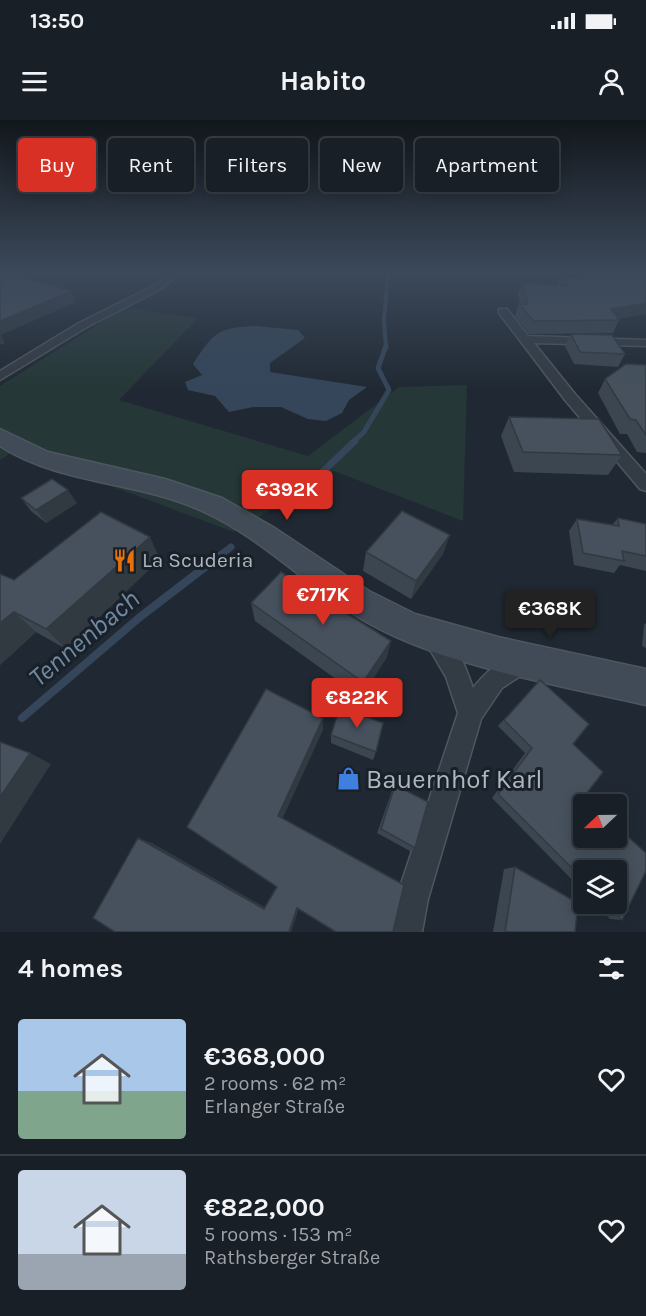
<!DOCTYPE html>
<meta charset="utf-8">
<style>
body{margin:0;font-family:Karla,sans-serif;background:#252c32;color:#f1f3f6;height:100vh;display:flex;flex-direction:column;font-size:22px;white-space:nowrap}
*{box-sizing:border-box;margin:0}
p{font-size:20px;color:#9fa2a7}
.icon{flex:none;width:33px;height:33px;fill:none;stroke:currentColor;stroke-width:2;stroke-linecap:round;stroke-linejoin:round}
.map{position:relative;height:812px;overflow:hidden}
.panel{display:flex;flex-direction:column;background:#181f26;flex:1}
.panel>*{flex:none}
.top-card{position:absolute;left:18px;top:18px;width:610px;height:54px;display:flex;gap:12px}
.needle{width:39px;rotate:248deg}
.buttons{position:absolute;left:573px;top:674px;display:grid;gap:12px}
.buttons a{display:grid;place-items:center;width:54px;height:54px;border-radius:6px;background:#181f26;box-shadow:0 3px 15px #0003,0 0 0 2px #363d43;font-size:30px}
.price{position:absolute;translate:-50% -51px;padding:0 14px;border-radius:6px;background:#d93025;color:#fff;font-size:20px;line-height:39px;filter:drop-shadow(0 2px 3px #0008)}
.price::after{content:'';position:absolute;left:50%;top:36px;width:18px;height:14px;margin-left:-9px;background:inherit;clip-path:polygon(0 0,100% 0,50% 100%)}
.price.active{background:#222;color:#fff}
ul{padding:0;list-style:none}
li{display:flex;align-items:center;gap:18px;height:150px;padding:0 18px}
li+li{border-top:2px solid #363d43}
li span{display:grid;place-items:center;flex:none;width:168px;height:120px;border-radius:6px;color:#555}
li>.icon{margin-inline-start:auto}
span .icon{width:72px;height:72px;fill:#fffc;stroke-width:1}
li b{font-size:26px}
h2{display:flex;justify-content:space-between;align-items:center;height:72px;padding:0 18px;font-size:26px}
.chip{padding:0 21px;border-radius:6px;background:#181f26;box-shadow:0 3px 15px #0003,0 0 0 2px #363d43;font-size:21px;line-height:54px}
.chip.active{background:#d93025;color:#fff}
.status{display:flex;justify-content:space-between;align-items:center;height:42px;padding:0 30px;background:#181f26;direction:ltr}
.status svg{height:16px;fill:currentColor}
header{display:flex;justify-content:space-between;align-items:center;height:78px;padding:0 18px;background:#181f26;font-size:27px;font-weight:700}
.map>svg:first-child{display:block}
</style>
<div class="status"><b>13:50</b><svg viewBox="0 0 49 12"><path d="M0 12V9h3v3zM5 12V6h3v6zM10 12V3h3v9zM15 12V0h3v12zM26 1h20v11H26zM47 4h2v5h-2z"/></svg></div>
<header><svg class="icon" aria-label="menu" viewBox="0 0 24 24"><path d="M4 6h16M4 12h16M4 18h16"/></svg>Habito<svg class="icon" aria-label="person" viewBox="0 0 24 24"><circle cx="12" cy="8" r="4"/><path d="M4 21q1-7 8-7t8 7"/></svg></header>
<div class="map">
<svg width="646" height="812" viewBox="0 0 646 812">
<rect width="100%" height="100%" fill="#202933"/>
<path fill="#253736" d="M124 188 198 198 119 280 308 336 399 267 467 265 463 401 334 351 234 412 15 330 0 340V266Z"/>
<path fill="#35465a" d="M256 206 298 210 305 218 270 243V252L367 267 349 280 342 293 326 301 308 299 281 287H253L229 292 215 276 188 270 185 262 202 255 193 244C213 213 218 207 256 206Z"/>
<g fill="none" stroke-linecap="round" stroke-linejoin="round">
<path stroke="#35465a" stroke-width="4" d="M386 228 384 200 388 154"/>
<path stroke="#35465a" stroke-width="5" d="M353 322 364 312 389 270 378 248 386 226"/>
<path stroke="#35465a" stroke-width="7" d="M294 379 355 321
M207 445 231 427"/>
<path stroke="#35465a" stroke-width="8" d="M22 598 140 497 209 444"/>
<defs>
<path id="minor" d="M169 154H179L161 169 87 207 0 260V251L79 203 155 165Z
M499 189H507L528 216 646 220V226L534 223 575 274 646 354V371L640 369 565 280 499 193Z
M433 506C454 514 466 548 473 568 486 551 503 538 523 530L531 533 534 541 531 549 502 568 481 599 428 779 422 812H390L396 779 458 593 446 557 422 516 425 509Z"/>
<path id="secondary" d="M0 309 48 332 165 359 222 378 273 407 369 471 415 494 498 517 646 549V585C562 566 446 546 372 505 312 472 265 419 202 391 138 361 60 365 0 326Z"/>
</defs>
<use href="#minor" stroke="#4e565f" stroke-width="3"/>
<use href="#secondary" stroke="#4e565f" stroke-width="3"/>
<use href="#minor" fill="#333b44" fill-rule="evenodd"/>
<use href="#secondary" fill="#414b57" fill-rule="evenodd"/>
</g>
<path fill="#3c4650" d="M580 154H646V194L618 199 619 200 613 213 529 214 515 196 519 184H520L518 174 522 163 556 165 559 159 585 158Z
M571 214 625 234 618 247 574 244 565 226Z
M646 245V333L637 332 627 314H620L598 273 605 259Z
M509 297 622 335 608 355 514 352 501 316Z
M21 378 77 383 46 403 31 391Z
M618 398 646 404V451L620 445 614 453 574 445 569 411 577 399 612 405Z
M366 432 443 434 411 479 363 451Z
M160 439 66 529 36 512 0 545V454L14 460Z
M251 483 387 537 361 577 255 501Z
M646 503V528L642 526 644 505Z
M540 560 573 624 584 677 622 800 610 799 594 783H616L584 750V772L492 678 525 633 498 606Z
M331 615 376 632 373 640 331 623Z
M395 665 415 728 410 731 377 713 392 671Z
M515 747 575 812H493L504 749Z"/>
<path fill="#313941" d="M72 171 76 182 1 215 5 223 0 225V201Z
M646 183V194L605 201 611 189Z
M68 370 77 383 46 403 36 390Z
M450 415 443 434 411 479 416 461Z
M150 417 160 439 66 529 46 509Z
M14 492 36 512 0 545V503Z
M391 521 387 537 361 577 363 562Z
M323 598V610L281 702 278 696Z
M30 633 51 644 0 724V677Z
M138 718 152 723 268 789H264Z
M297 788H299L291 812H289Z"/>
<path fill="#46515d" stroke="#313941" stroke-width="1.5" d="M0 154H12L72 171 0 201Z
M594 154H646V183L611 189 619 200 534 201 519 184H528L522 163 568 166 559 159 599 157Z
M571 214 612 215 625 234 580 232Z
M626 244 646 245V315L636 300 630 299 605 259Z
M509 297 599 299 622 335 523 332Z
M52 359 68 370 36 390 21 378Z
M402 391 450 415 416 461 366 432Z
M101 392 150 417 46 509 14 492 0 503V454L14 460Z
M618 398 646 404V436L622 431 624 441 583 433 577 399 619 406Z
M281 452 391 521 363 562 251 483Z
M540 560 589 604 573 624 603 652 584 677 592 684H584V717H616V706L646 733V751L622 800 606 783H616V750H584V760L498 674 532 628 504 600Z
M266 569 323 598 278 696 404 765 393 812H336L297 788 289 812H115L93 798 138 718 264 789 277 767 187 707Z
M340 587 383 603 376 632 331 615Z
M0 622 30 633 0 677Z
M395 665 428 682 415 728 381 709Z
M515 747 578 783 575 812H505Z"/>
<linearGradient id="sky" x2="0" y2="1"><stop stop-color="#12171c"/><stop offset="0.57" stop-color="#3c495b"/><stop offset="1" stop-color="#3c495b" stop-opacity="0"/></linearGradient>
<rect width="646" height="268" fill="url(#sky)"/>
<defs>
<symbol id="restaurant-bare" viewBox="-9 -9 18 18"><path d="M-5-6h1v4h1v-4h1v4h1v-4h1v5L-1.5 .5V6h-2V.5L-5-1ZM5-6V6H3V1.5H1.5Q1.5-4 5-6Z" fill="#e8710a" stroke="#192028" stroke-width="2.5" paint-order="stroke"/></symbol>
<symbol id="shop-bare" viewBox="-9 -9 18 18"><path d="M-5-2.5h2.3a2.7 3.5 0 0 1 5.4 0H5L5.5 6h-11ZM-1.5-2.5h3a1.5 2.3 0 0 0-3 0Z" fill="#3f7fe0" stroke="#192028" stroke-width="2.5" paint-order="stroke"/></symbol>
</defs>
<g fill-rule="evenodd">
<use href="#restaurant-bare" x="108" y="424" width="33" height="33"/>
<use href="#shop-bare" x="332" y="642" width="33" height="33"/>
</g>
<g text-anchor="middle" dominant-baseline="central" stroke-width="6" stroke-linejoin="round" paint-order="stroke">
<g font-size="21" fill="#adb6c1" stroke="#192028" text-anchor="start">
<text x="142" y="440">La Scuderia</text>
</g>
<g font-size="26" fill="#adb6c1" stroke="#192028" text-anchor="start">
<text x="366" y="659">Bauernhof Karl</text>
</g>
<g font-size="27" font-style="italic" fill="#7089a4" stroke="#192028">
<text transform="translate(84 518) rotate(-40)">Tennenbach</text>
</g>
</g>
</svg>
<div class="buttons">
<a><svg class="needle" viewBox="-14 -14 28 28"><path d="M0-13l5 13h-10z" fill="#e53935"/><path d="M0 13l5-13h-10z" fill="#9fa2a7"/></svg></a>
<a><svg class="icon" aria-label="layers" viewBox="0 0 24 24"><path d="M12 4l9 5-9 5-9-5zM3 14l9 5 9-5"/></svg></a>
</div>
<b class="price" style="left:287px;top:401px">€392K</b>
<b class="price" style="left:323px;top:506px">€717K</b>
<b class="price active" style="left:550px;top:520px">€368K</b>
<b class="price" style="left:357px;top:609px">€822K</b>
<div class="top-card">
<a class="chip active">Buy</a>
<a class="chip">Rent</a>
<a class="chip">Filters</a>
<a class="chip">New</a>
<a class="chip">Apartment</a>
</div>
</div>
<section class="panel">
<h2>4 homes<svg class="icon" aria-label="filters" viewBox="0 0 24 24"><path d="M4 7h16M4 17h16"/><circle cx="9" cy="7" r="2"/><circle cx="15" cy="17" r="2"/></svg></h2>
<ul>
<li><span style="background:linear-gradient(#a9c7e8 60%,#7fa58c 0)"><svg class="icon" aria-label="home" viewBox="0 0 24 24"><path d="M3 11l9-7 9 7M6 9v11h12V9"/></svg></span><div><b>€368,000</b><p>2 rooms · 62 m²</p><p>Erlanger Straße</p></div><svg class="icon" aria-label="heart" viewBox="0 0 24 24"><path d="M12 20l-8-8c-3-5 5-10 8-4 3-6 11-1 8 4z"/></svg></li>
<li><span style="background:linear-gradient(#c9d6e8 70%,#9aa5b1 0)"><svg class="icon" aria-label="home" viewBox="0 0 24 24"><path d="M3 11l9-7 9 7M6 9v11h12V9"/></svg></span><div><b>€822,000</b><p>5 rooms · 153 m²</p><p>Rathsberger Straße</p></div><svg class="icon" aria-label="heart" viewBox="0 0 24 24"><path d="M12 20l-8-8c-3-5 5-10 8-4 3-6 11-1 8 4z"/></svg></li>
</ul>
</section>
